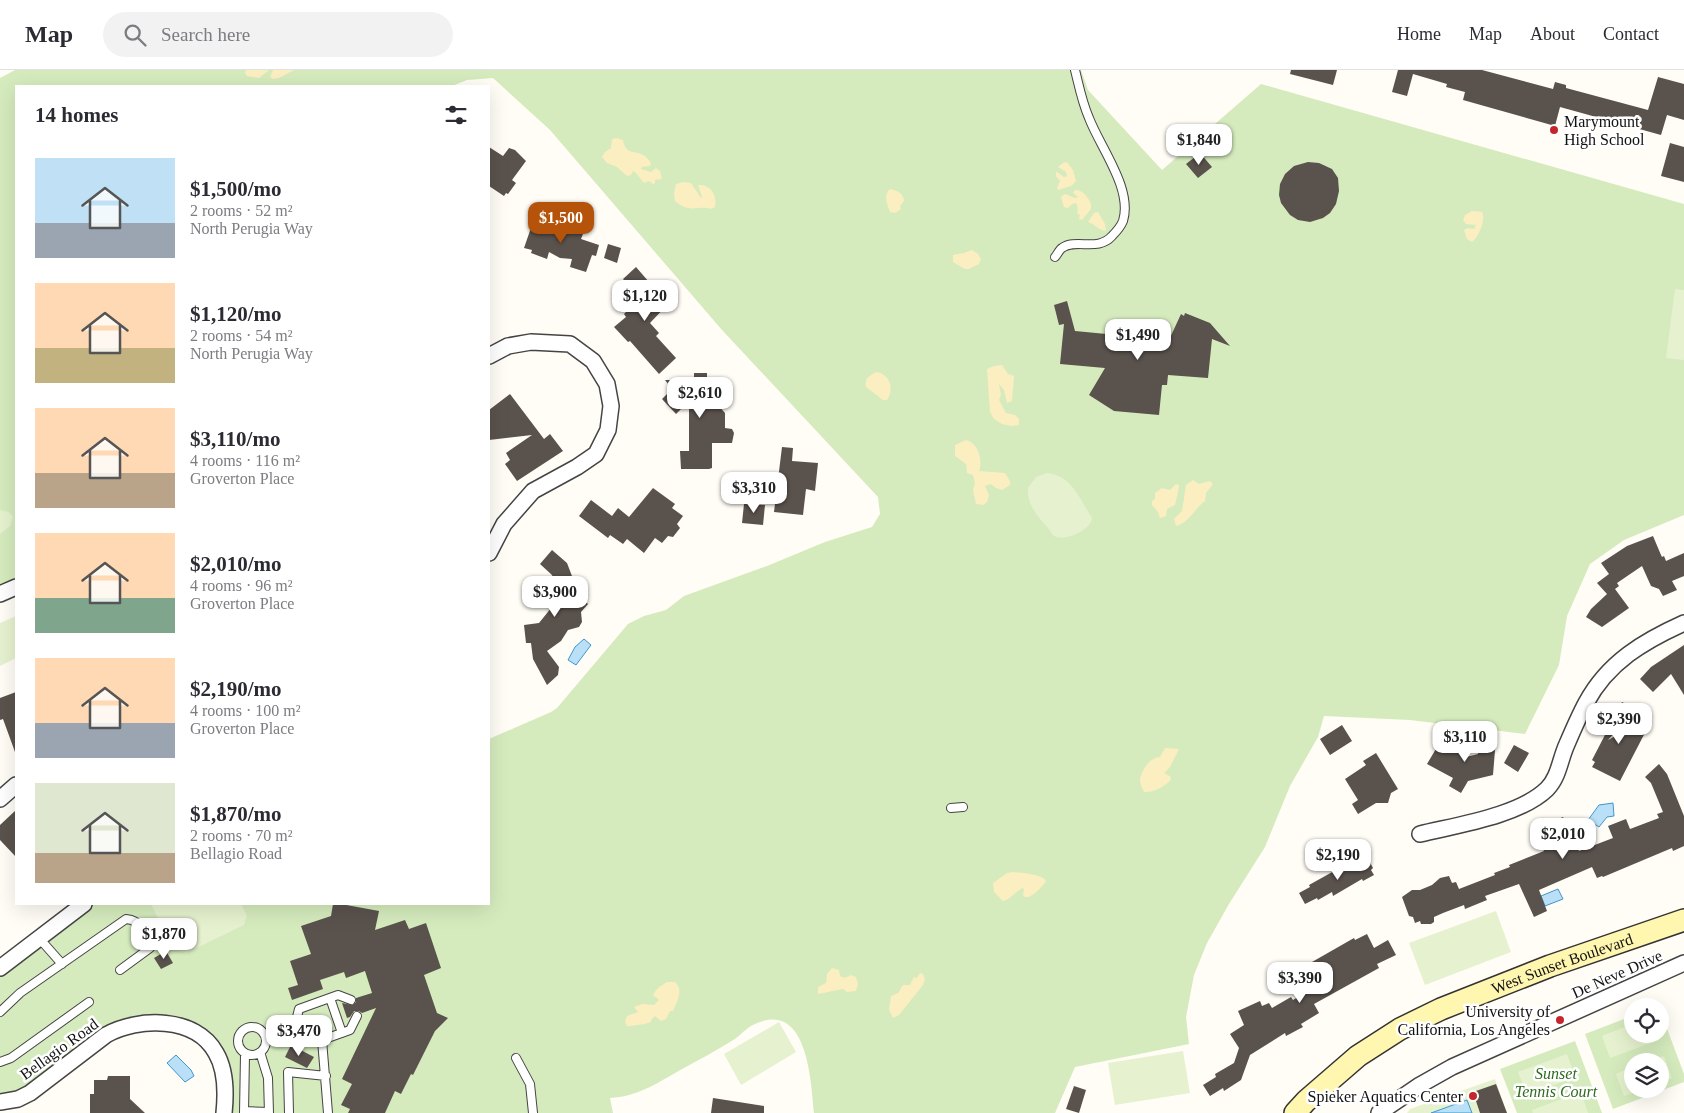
<!DOCTYPE html>
<meta charset="utf-8">
<style>
body{margin:0;font-family:"Times New Roman",serif;background:#f2f2f3;color:#2b2b33;height:100vh;display:flex;flex-direction:column;font-size:19px;white-space:nowrap}
*{box-sizing:border-box;margin:0}
p{font-size:16px;color:#7c7c81}
.icon{flex:none;width:28px;height:28px;fill:none;stroke:currentColor;stroke-width:2;stroke-linecap:round;stroke-linejoin:round}
.map{position:relative;flex:1;overflow:hidden}
.side{position:absolute;left:15px;top:15px;width:475px;height:820px;display:flex;flex-direction:column;background:#fff;border-radius:0px;box-shadow:0 5px 20px #0002}
.side>*{flex:none}
.buttons{position:absolute;left:1624px;top:928px;display:grid;gap:10px}
.buttons a{display:grid;place-items:center;width:45px;height:45px;border-radius:50%;background:#fff;box-shadow:0 5px 20px #0002;font-size:25px}
.price{position:absolute;translate:-50% -42px;padding:0 11px;border-radius:10px;background:#fff;color:#222;font-size:16px;line-height:32px;filter:drop-shadow(0 1px 2px #0008)}
.price::after{content:'';position:absolute;left:50%;top:30px;width:15px;height:11px;margin-left:-8px;background:inherit;clip-path:polygon(0 0,100% 0,50% 100%)}
.price.current{background:#b45309;color:#fff}
ul{padding:0;list-style:none}
li{display:flex;align-items:center;gap:15px;height:125px;padding:0 20px}
li span{display:grid;place-items:center;flex:none;width:140px;height:100px;border-radius:0px;color:#555}
li>.icon{margin-inline-start:auto}
span .icon{width:60px;height:60px;fill:#fffc;stroke-width:1}
li b{font-size:21px}
h2{display:flex;justify-content:space-between;align-items:center;height:60px;padding:0 20px;font-size:21px}
header{display:flex;align-items:center;gap:30px;box-sizing:border-box;height:70px;padding:0 25px;background:#fff;border-bottom:1px solid #e1e1e2}
header strong{font-size:24px}
nav{display:flex;gap:28px;margin-inline-start:auto;font-size:18px}
.search{width:350px;height:45px;background:#f2f2f3;display:flex;align-items:center;gap:12px;box-sizing:border-box;padding:0 18px;border-radius:28px;color:#7c7c81;font-size:19px}
.map>svg:first-child{display:block}
</style>
<header>
<strong>Map</strong>
<div class="search"><svg class="icon" aria-label="search" viewBox="0 0 24 24"><circle cx="10" cy="10" r="6"/><path d="M15 15l6 6"/></svg>Search here</div>
<nav><a>Home</a><a>Map</a><a>About</a><a>Contact</a></nav>
</header>
<div class="map">
<svg width="1684" height="1043" viewBox="0 0 1684 1043">
<rect width="100%" height="100%" fill="#fffdf5"/>
<path fill="#d5ebbd" fill-rule="evenodd" d="M15 0H1081L1088 20 1162 100 1261 14 1684 134V445L1624 470 1590 494 1567 546 1559 595 1525 664 1410 650 1324 646 1318 667 1290 716 1265 777 1229 834 1207 873 1194 905 1186 947 1189 974 1075 997 1055 1043H814C811 1009 807 926 751 956 744 960 738 968 730 972 715 981 699 990 684 998 666 1008 648 1020 629 1025 623 1027 616 1027 610 1028L613 1043H224L225 1019 203 967 130 955 30 1023 0 1032V898L84 834H489V669L551 642 557 638 628 554 644 546 666 540 684 526 767 496 825 472 872 457 880 444 878 427 722 260 550 60 493 8 467 10 452 16H16V509L0 515V8Z
M1660 940 1684 1004V1012L1613 1039 1585 964 1632 946V964H1660ZM1632 991H1660V1019H1632Z
M1575 971 1602 1043H1517L1500 999Z"/>
<path fill="#fbeec1" d="M246 0H269L259 8 247 6 245 3Z
M273 0H294L279 8 273 9 270 7Z
M616 68 623 70C626 86 634 79 645 86 647 88 649 90 651 93L650 96 642 97 641 99 651 102 656 98 660 101 662 109 655 110V113L653 114 649 111 644 113 635 102 633 101 631 105 627 106 617 97 607 93 602 87 605 82 611 78 612 69Z
M1067 92 1073 100 1076 111 1071 116 1058 120 1057 118 1060 111 1056 106V102H1057L1064 107 1067 106 1066 102 1058 97 1063 93Z
M683 112 691 113 701 128 702 127 698 115C711 114 717 125 715 137L711 139C698 135 690 144 675 131L674 123 676 114Z
M890 119C896 120 904 123 904 131L900 136 901 139 895 143 890 142C887 134 883 125 890 119Z
M1075 120C1082 119 1088 127 1091 134V139L1082 150 1079 149 1080 145 1077 143 1078 138 1076 133 1072 134 1068 138 1064 137 1061 127 1065 124 1075 128 1078 127 1073 123Z
M1472 141 1482 142C1486 150 1479 166 1472 172L1467 169 1464 160 1468 158 1474 159 1476 155 1466 154 1463 150 1465 145Z
M1098 142 1105 154 1106 161C1098 160 1095 154 1088 152L1094 143Z
M972 180 978 184 981 189 979 194 969 199H965L953 192V185L964 183Z
M1002 295 1008 304 1014 306 1012 331 1007 333 1004 320 999 314 1001 325 999 330 1006 343 1015 345 1019 349V355L1011 356 1002 354 994 349 990 342 987 299 994 296Z
M877 302C891 305 894 320 887 330H883L866 317C864 308 870 305 877 302Z
M966 370C979 373 983 392 979 401L1005 403 1010 411V415L1002 420 996 418 991 414 985 416 989 425 987 432 983 435 976 434 973 420 975 413 973 405 967 403 966 394 955 386V375Z
M1193 410 1199 414 1210 411 1213 414 1206 423 1205 431C1194 439 1190 452 1176 456L1174 449 1182 441 1186 415Z
M1176 414 1179 415C1179 418 1176 431 1175 435L1167 439 1166 446 1160 448 1158 442 1152 435V431L1155 429V423L1162 418 1170 420Z
M1165 678 1179 679 1170 697 1164 703 1171 707 1170 711C1163 717 1153 723 1144 722 1142 718 1140 714 1140 710 1141 701 1150 687 1160 687Z
M1013 802C1022 803 1042 804 1046 811 1044 815 1035 824 1029 827H1025L1023 825 1024 820 1023 818C1015 821 1012 829 1003 831L994 822 993 813 1007 803Z
M832 898 839 900 840 906C845 909 847 907 851 905L856 907 858 914 856 921 847 922 843 919 818 924V917L826 913 827 904Z
M920 903 923 904 925 909 923 915 899 945 893 948 889 940 891 926 898 923 903 915H910L914 907 917 908Z
M667 912H675C684 920 677 931 673 941H670L666 949 661 951 655 946 651 950V952C647 954 632 956 627 956L625 951 627 946 638 942 634 937 642 934 654 935 659 930 656 927 653 926C655 919 661 916 667 912Z"/>
<path fill="#e6f2cf" d="M1675 219 1684 220V290L1666 288Z
M1047 403C1072 405 1080 430 1092 448 1091 460 1067 470 1057 467 1052 466 1051 462 1049 459 1039 448 1026 434 1028 418L1036 407Z
M0 440 9 442 13 447 10 456 0 464Z
M16 546V588L0 596V553Z
M151 834H241L247 846 244 855 186 883 174 880Z
M1496 841 1511 882 1425 915 1409 873Z
M779 952 796 982 741 1015 724 984Z
M1632 954V964H1656L1659 970 1610 988 1602 966Z
M1183 981 1190 1023 1115 1035 1108 993Z
M1567 984 1575 1007 1527 1025 1518 1002Z
M1664 986 1672 1008 1660 1013V991H1649Z
M1632 997V1019H1644L1624 1026 1616 1004Z
M1495 1009 1507 1043H1407L1410 1039Z
M1581 1022 1588 1043H1533L1532 1040Z"/>
<path fill="#b9e0f7" stroke="#3f96cf" d="M584 569 591 575 576 595 568 590 575 577Z
M1613 733 1614 746 1607 747 1599 757 1588 750 1599 735Z
M1558 819 1563 829 1545 836 1541 826Z
M176 985 191 1000 194 1006 185 1012 167 993Z
M1467 1030 1472 1043H1431Z"/>
<path fill="#5a524d" d="M1291 0H1337L1333 15 1290 4Z
M1398 0H1482L1553 19 1555 12 1566 15V18L1648 40 1658 7 1684 14V50L1667 45 1661 65 1560 37 1555 56 1463 30 1465 22 1446 17 1447 14 1413 4 1407 26 1392 22Z
M1670 73 1684 77V112L1661 106Z
M489 77 503 86 509 78 515 80 526 91 512 110 516 113 508 124 506 123 504 126 489 116Z
M1200 83 1212 97 1198 108 1186 94Z
M1308 92 1319 93 1332 99 1338 108 1339 121 1336 134 1330 143 1323 148 1310 152 1298 150 1290 145 1281 133 1279 125 1280 114 1285 104 1294 96Z
M557 149 570 153 568 159 583 164 581 169 599 175 596 186 592 185 586 202 570 197 572 189 560 188 549 182 547 189 531 183 532 180 524 178 533 152 554 157Z
M608 174 621 178 617 193 604 188Z
M636 197 668 234 650 253 659 263 656 266 676 288 659 304 630 271 628 272 614 257 626 247 624 244 628 240 627 238 639 227 623 209Z
M1067 231 1075 261 1169 270 1181 244 1184 246 1185 243 1210 253 1230 276 1212 269 1208 308 1168 305 1167 315H1162L1159 345 1114 341 1089 325 1105 298 1060 294 1064 254 1059 255 1054 235Z
M694 303H707V314H718V335L725 343V358L732 359 734 363 732 373H712V398L709 399H681L680 381H689V331L676 344 662 329 672 319 665 310H694Z
M510 324 544 369 550 364 563 381 517 411 505 394 510 390 506 383 532 365 489 370V340Z
M782 377 793 378 792 391 818 393 815 421 806 419 803 445 774 442Z
M653 418 675 434 672 438 683 446 677 454 680 458 673 467 668 466 662 473 655 468 644 483 627 469 623 474 610 465 608 468 579 446 591 430 612 446 618 438 629 447Z
M744 434 765 435 763 455 742 453Z
M1653 466 1661 485 1662 487 1664 486 1666 491 1684 483V506L1672 511 1677 520 1663 526 1659 519 1651 516 1642 496 1617 513 1619 516 1615 519 1629 538 1602 557 1586 547 1591 539 1607 524 1597 513 1609 504 1601 493 1627 476Z
M552 480 567 493 575 514 567 515 588 534 581 542 582 552 579 557 568 560 561 571 547 581 559 597 558 605 547 615 533 589 531 573H526L524 555 539 553 560 527 552 505 540 494Z
M1684 575V625L1671 604 1653 622 1640 609 1651 597Z
M16 622V682H15L3 649 0 650V628Z
M1622 632 1636 640 1608 670 1642 651 1649 655 1620 711 1592 697 1595 692 1592 690Z
M1342 655 1352 671 1330 685 1320 669Z
M1480 667 1496 668 1493 705 1468 711 1461 723 1449 716 1453 708 1427 694 1440 672 1466 687 1478 684Z
M1514 675 1529 683 1518 702 1504 693Z
M1376 683 1398 719 1391 723 1388 733H1376L1358 744 1352 734 1358 730 1345 709 1366 695 1363 691Z
M1659 694 1667 704 1684 746V776L1673 781 1672 778 1603 807 1602 806 1597 808 1592 797 1539 820 1547 841 1534 847 1519 814 1485 826 1487 830 1465 839 1464 835 1443 843 1434 847V852L1431 854H1421L1420 851 1415 853 1413 847 1409 846 1402 827 1412 820H1420L1432 815 1440 808 1449 806 1452 813 1456 812 1459 819 1495 805 1494 803 1510 797 1509 795 1544 781 1541 775 1547 772 1540 757 1563 747 1579 781 1613 768 1608 756 1626 749 1630 759 1659 748 1657 744 1663 742 1651 713 1645 707Z
M16 740V787L0 770V755Z
M1367 787 1373 798 1371 800 1374 805 1363 811 1362 809 1333 826 1332 822 1318 830 1317 828 1305 834 1299 823 1310 817 1309 815 1352 791 1354 795Z
M333 834H341L379 841 375 860 405 850 409 859 426 853 441 898 424 905 437 943 448 948 435 961 413 1005 411 1004 401 1024 395 1021 385 1043H348L350 1039 341 1035 352 1014 342 1009 376 938 362 943 359 941H354L350 947 347 948 342 933 352 935 356 932V928L372 923 365 901 346 908 344 902 320 910 323 919 292 930 288 918 298 915 290 891 311 884 301 856 331 846Z
M1367 864 1374 878 1388 870 1396 885 1377 894 1379 898 1314 934 1319 943 1301 954 1303 957 1286 966 1285 963 1250 985 1241 1010 1224 1021 1223 1018 1210 1026 1203 1015 1216 1007 1215 1004 1234 993 1239 978 1230 964 1244 955 1238 941 1260 931 1262 936 1269 933 1272 938 1291 927 1293 930 1316 916 1305 896 1354 868 1355 870Z
M166 881 173 893 161 899 154 888Z
M291 975 314 987 307 998 285 987Z
M108 1006H130V1029L145 1043H90V1024H94V1010H107Z
M1496 1014 1507 1043H1480L1473 1022Z
M1074 1016 1086 1020 1079 1043 1066 1039Z
M713 1028 764 1036V1043H711Z"/>
<g fill="none" stroke-linecap="round" stroke-linejoin="round">
<defs>
<path id="lane" d="M1055 187C1057 185 1059 180 1062 178 1076 168 1098 182 1112 166 1116 162 1121 156 1123 151 1133 119 1100 77 1089 48 1082 32 1079 16 1075 0
M951 738 963 737
M39 868 62 894
M330 928 342 963
M351 930 338 925 299 939 294 959 306 970H322L350 960 357 946
M0 942 20 923 126 849C140 850 152 865 150 878L120 900
M238 971a14 14 0 1 1 28 0a14 14 0 1 1-28 0Z
M266 969 294 959
M322 970 328 1043
M260 982 268 1008 269 1043
M516 988 530 1014 533 1043
M0 992 11 988 89 932
M244 1041 269 1042
M244 1043 245 984
M289 1043 288 1002 326 1006"/>
<path id="street" d="M489 286 508 276 531 272 570 274 593 291 607 314 611 336 608 360 596 384 577 397 533 421 504 454 489 483
M0 524 16 517
M0 729 16 715
M1420 764C1457 755 1519 746 1547 719 1559 707 1560 689 1567 674 1573 660 1579 646 1586 633 1608 592 1644 571 1684 553
M0 898 84 834
M0 1032 18 1029 30 1023 106 965C138 947 196 946 216 983 226 1000 226 1024 224 1043
M1379 1043 1420 1015 1452 997 1684 893"/>
<g id="secondary">
<path id="s1" d="M1295 1043 1306 1031 1358 986 1400 959 1441 939 1550 896 1684 850"/>
</g>
</defs>
<use href="#lane" stroke="#444" stroke-width="10"/>
<use href="#street" stroke="#444" stroke-width="18"/>
<use href="#secondary" stroke="#333" stroke-width="24"/>
<use href="#lane" stroke="#fff" stroke-width="8"/>
<use href="#street" stroke="#fff" stroke-width="15"/>
<use href="#secondary" stroke="#fff6b0" stroke-width="21"/>
</g>
<g fill="#c4262e" stroke="#fff" stroke-width="2">
<circle cx="1554" cy="60" r="5"/>
<circle cx="1560" cy="950" r="5"/>
<circle cx="1473" cy="1026" r="5"/>
</g>
<g text-anchor="middle" dominant-baseline="central" stroke-width="5" stroke-linejoin="round" paint-order="stroke">
<g font-size="16" fill="#111" stroke="#fff" text-anchor="end">
<text x="1564" y="51" text-anchor="start">Marymount<tspan x="1564" dy="18">High School</tspan></text>
<text x="1550" y="941">University of<tspan x="1550" dy="18">California, Los Angeles</tspan></text>
<text x="1463" y="1026">Spieker Aquatics Center</text>
</g>
<g font-size="16" fill="#111" stroke="#fff">
<text stroke="none"><textPath href="#s1" startOffset="310">West Sunset Boulevard</textPath></text>
<text transform="translate(1617 904) rotate(-24)">De Neve Drive</text>
<text transform="translate(59 979) rotate(-36)">Bellagio Road</text>
</g>
<g font-size="16" font-style="italic" fill="#2f6b1f" stroke="#fff">
<text x="1556" y="1003">Sunset<tspan x="1556" dy="18">Tennis Court</tspan></text>
</g>
</g>
</svg>
<div class="buttons">
<a><svg class="icon" aria-label="locate" viewBox="0 0 24 24"><circle cx="12" cy="12" r="6"/><path d="M12 2v4M12 18v4M2 12h4M18 12h4"/></svg></a>
<a><svg class="icon" aria-label="layers" viewBox="0 0 24 24"><path d="M12 4l9 5-9 5-9-5zM3 14l9 5 9-5"/></svg></a>
</div>
<b class="price" style="left:1199px;top:96px">$1,840</b>
<b class="price current" style="left:561px;top:174px">$1,500</b>
<b class="price" style="left:645px;top:252px">$1,120</b>
<b class="price" style="left:1138px;top:291px">$1,490</b>
<b class="price" style="left:700px;top:349px">$2,610</b>
<b class="price" style="left:754px;top:444px">$3,310</b>
<b class="price" style="left:555px;top:548px">$3,900</b>
<b class="price" style="left:1619px;top:675px">$2,390</b>
<b class="price" style="left:1465px;top:693px">$3,110</b>
<b class="price" style="left:1563px;top:790px">$2,010</b>
<b class="price" style="left:1338px;top:811px">$2,190</b>
<b class="price" style="left:164px;top:890px">$1,870</b>
<b class="price" style="left:1300px;top:934px">$3,390</b>
<b class="price" style="left:299px;top:987px">$3,470</b>
<section class="side">
<h2>14 homes<svg class="icon" aria-label="filters" viewBox="0 0 24 24"><path d="M4 7h16M4 17h16"/><circle cx="9" cy="7" r="2"/><circle cx="15" cy="17" r="2"/></svg></h2>
<ul>
<li><span style="background:linear-gradient(#bfe0f5 65%,#9aa5b1 0)"><svg class="icon" aria-label="home" viewBox="0 0 24 24"><path d="M3 11l9-7 9 7M6 9v11h12V9"/></svg></span><div><b>$1,500/mo</b><p>2 rooms · 52 m²</p><p>North Perugia Way</p></div></li>
<li><span style="background:linear-gradient(#ffd9b3 65%,#c2b280 0)"><svg class="icon" aria-label="home" viewBox="0 0 24 24"><path d="M3 11l9-7 9 7M6 9v11h12V9"/></svg></span><div><b>$1,120/mo</b><p>2 rooms · 54 m²</p><p>North Perugia Way</p></div></li>
<li><span style="background:linear-gradient(#ffd9b3 65%,#b9a48a 0)"><svg class="icon" aria-label="home" viewBox="0 0 24 24"><path d="M3 11l9-7 9 7M6 9v11h12V9"/></svg></span><div><b>$3,110/mo</b><p>4 rooms · 116 m²</p><p>Groverton Place</p></div></li>
<li><span style="background:linear-gradient(#ffd9b3 65%,#7fa58c 0)"><svg class="icon" aria-label="home" viewBox="0 0 24 24"><path d="M3 11l9-7 9 7M6 9v11h12V9"/></svg></span><div><b>$2,010/mo</b><p>4 rooms · 96 m²</p><p>Groverton Place</p></div></li>
<li><span style="background:linear-gradient(#ffd9b3 65%,#9aa5b1 0)"><svg class="icon" aria-label="home" viewBox="0 0 24 24"><path d="M3 11l9-7 9 7M6 9v11h12V9"/></svg></span><div><b>$2,190/mo</b><p>4 rooms · 100 m²</p><p>Groverton Place</p></div></li>
<li><span style="background:linear-gradient(#dfe7d0 70%,#b9a48a 0)"><svg class="icon" aria-label="home" viewBox="0 0 24 24"><path d="M3 11l9-7 9 7M6 9v11h12V9"/></svg></span><div><b>$1,870/mo</b><p>2 rooms · 70 m²</p><p>Bellagio Road</p></div></li>
</ul>
</section>
</div>
